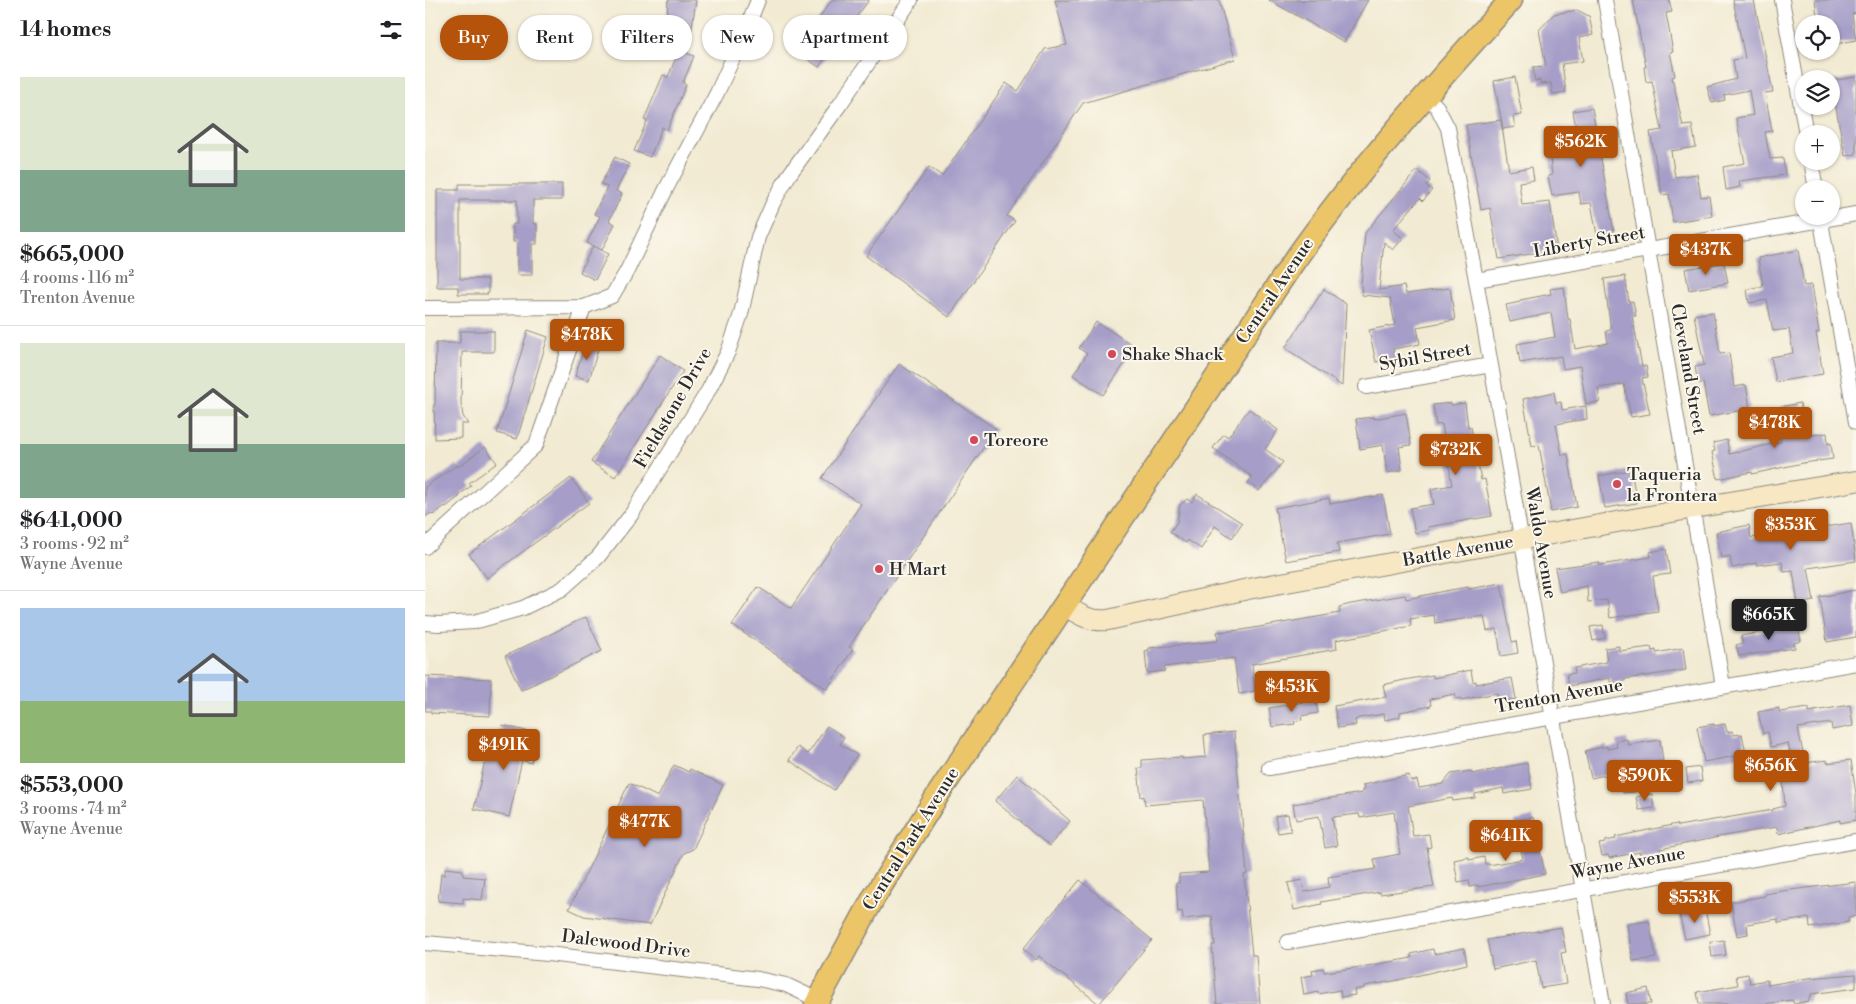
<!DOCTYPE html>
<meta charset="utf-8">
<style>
body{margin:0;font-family:"Libre Bodoni",serif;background:#f6f6f6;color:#202124;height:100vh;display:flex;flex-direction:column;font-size:19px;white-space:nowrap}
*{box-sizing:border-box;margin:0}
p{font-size:16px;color:#757577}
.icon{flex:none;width:28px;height:28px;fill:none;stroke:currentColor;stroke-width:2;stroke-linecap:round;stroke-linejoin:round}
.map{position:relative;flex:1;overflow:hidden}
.sheet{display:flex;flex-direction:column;background:#fff;width:425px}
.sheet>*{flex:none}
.banner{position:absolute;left:15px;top:15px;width:475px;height:45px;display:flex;gap:10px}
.buttons{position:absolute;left:1370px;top:15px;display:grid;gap:10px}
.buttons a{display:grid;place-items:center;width:45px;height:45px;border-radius:50%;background:#fff;box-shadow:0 1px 4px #0004;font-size:25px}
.price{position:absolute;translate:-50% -42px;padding:0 11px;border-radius:5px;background:#b45309;color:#fff;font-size:16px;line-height:32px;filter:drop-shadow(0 1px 2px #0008)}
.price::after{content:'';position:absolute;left:50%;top:30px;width:15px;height:11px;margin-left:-8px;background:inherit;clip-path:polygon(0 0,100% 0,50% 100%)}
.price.selected{background:#222;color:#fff}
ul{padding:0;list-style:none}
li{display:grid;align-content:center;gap:10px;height:265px;padding:0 20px}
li+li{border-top:1px solid #e0e0e0}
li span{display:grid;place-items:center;height:155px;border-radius:0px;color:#555}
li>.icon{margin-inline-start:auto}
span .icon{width:90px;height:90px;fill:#fffc;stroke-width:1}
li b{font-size:21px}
h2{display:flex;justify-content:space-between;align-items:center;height:60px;padding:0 20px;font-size:21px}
.pill{padding:0 18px;border-radius:22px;background:#fff;box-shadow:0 1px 4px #0004;font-size:18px;line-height:45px}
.pill.selected{background:#b45309;color:#fff}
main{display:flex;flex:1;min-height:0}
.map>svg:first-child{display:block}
</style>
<main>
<section class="sheet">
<h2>14 homes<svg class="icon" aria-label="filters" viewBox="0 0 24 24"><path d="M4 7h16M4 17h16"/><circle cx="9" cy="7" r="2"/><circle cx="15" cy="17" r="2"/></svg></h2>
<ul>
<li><span style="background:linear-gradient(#dfe7d0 60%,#7fa58c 0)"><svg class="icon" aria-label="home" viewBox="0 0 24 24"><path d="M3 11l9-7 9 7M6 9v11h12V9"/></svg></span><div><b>$665,000</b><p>4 rooms · 116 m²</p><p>Trenton Avenue</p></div></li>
<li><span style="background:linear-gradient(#dfe7d0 65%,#7fa58c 0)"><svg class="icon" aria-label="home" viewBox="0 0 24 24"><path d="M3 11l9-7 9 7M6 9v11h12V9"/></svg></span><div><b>$641,000</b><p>3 rooms · 92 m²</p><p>Wayne Avenue</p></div></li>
<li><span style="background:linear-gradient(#a9c7e8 60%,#8fb573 0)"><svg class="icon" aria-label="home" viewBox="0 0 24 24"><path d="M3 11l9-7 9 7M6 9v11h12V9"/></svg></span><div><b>$553,000</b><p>3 rooms · 74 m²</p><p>Wayne Avenue</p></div></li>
</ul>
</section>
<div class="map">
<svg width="1431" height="1004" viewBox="0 0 1431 1004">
<rect width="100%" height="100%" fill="#fbf7ec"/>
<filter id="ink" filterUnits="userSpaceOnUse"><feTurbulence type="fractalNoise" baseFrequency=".02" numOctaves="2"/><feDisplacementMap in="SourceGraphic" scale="10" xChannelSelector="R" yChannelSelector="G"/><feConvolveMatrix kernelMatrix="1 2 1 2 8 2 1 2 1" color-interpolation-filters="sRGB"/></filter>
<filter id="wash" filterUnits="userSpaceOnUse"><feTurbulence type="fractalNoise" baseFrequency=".0096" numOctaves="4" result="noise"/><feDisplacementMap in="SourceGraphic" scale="20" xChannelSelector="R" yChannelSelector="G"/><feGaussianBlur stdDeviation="1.12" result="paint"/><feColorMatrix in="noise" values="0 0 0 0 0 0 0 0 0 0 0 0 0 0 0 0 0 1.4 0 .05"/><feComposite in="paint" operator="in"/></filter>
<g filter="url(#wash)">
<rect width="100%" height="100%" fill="#f2ead2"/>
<g id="blocks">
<path fill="#a69ec8" d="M243 0H271L266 34 241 32Z
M407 0H444L394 67 370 51Z
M630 0H794L810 59 658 103 582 216 590 221 524 317 441 256 504 167 517 176 581 83 593 91 620 49 642 45Z
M844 0H943L919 42Z
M1208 0H1244L1247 12 1241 13 1248 52H1245L1250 76 1247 77 1258 126 1267 125 1271 147 1246 151 1250 177 1272 174 1276 197 1284 196 1287 216 1248 222 1244 194 1237 195 1225 132 1237 130 1227 81 1221 82 1219 67H1221Z
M1308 0H1329L1348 92 1340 93 1347 131 1340 132 1345 159 1358 158 1360 175 1314 181 1315 187 1301 190 1298 167 1320 163 1311 118 1328 115 1324 90 1299 95 1300 100 1287 103 1282 87 1311 79 1308 60 1320 58Z
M1390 0H1431V13L1427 14 1431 40 1406 45V22L1393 24Z
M1152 10 1164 16 1168 35 1154 38 1158 61 1137 64 1141 92 1128 94 1126 83 1115 84V80L1110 81 1108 67 1121 66 1114 30 1129 14Z
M254 50 269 56 258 83 261 85 242 130 237 127 225 157 209 151 222 121 219 120 238 75 243 77Z
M1090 77 1097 115 1088 116 1090 127 1078 129 1069 81Z
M1431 77V154L1420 156 1406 81Z
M1167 108 1189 232 1172 235 1166 203 1156 204 1154 192 1127 196 1123 176 1127 175 1122 135 1151 129 1148 111Z
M1076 120 1084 171 1107 167 1109 180 1094 182 1097 205 1125 202 1132 250 1074 259 1065 208 1056 210 1041 125Z
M190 157 204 164 191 191 197 194 184 221 190 224 177 250 162 243 175 216 169 214 182 187 176 184Z
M992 170 1005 181 1001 186 1007 190 998 201 995 198 968 230 978 238 968 250 959 242 954 290 979 286 981 294 1025 288 1030 320 992 327 995 344 968 349 970 358 951 362 944 330 970 325 965 298 937 295 936 286 940 233Z
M34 184H137V200H108V224H112V244H107V275H92V242H88V224H92V200H35V279H63V294H33V287H12V190H34Z
M168 246 183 254 170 280 155 272Z
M1373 250 1379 286 1386 285 1394 333H1391L1398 374 1351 382 1346 357 1368 353 1364 329 1348 331 1342 300 1324 303 1322 289 1338 286 1333 258Z
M1299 263 1303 283 1264 290 1260 269Z
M1200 276 1204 302 1208 301 1211 316H1207L1217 366H1221L1223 377 1217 378 1225 414 1206 417 1199 384 1173 388 1175 402 1161 404 1155 366 1138 369 1136 356 1095 363 1092 344 1130 337 1126 313 1085 322 1081 305 1095 302V300L1126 294 1125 289 1139 287 1143 319H1145L1150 349 1183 343 1181 331 1186 330 1179 279Z
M899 289 921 304 917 386 860 348Z
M1288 312 1295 354 1304 353 1309 387 1321 385 1325 409 1284 416 1278 383H1273L1270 367 1279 365 1269 315Z
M671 322 711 347 678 395 648 375 662 354 654 348Z
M103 330 123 337 92 439 72 433Z
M35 331H69V352H37L36 404 38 416 43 424H36V438L10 439 9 404H10L11 343H35Z
M161 342 174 346 164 380 150 376Z
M235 355 258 371 190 477 166 462Z
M474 364 571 429 424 647 428 649 402 689 307 625 333 587 366 608 436 504 397 478Z
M1129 392 1131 403 1136 402 1137 410 1161 406 1162 419 1131 424 1137 455 1143 454 1152 507 1126 512 1114 445 1107 446 1098 399Z
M1026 403V405L1040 403 1043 427H1046L1056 480 1060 479 1067 516 1003 527 1004 530 990 533 985 508 1009 504 1006 489 1027 485 1017 424 1011 425 1008 405Z
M1375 403 1381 436 1402 433 1403 444 1406 443 1408 459 1378 463 1327 474V472L1293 479 1287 452 1290 451 1288 443 1302 440 1304 454 1356 442 1354 431 1359 430 1355 407Z
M824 409 853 430 840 449 858 462 834 491 823 483 827 477 788 448 799 434 803 437Z
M981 413 986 445 974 447 977 470 962 473 958 445 935 449 931 419 948 417V419Z
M60 447 72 463 44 483 46 486 34 495 35 496 21 507 20 506 8 515 6 513 0 517V487L32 465 33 467Z
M1206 470 1212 503 1180 508 1174 476Z
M146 478 164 503 62 578 44 554Z
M772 494 817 523 807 538 790 526 776 549 763 540 761 543 745 532 752 522 755 505 762 499 767 502Z
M958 495 965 534 912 543 914 552 861 561 850 508 904 498 905 504Z
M1426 523 1431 561 1383 568 1389 601 1373 604 1368 571 1359 572 1357 562 1332 565V563L1307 568 1305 556 1296 558 1291 532 1324 525 1326 538Z
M1241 549 1245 574 1228 576 1233 611 1185 618 1182 600 1163 602 1162 586 1135 592 1130 568 1174 562 1175 565 1226 557 1225 552Z
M1076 583 1087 642 1091 641 1093 653 1076 656 1072 629 1062 631 1059 616 1010 623 1009 615 985 619 986 626 911 640 912 649 827 664 830 691 814 694 809 658 739 667 740 671 722 673 720 651 724 650V648L793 641 792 632 817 630 915 613 914 607 926 604 980 595 981 599 1025 590 1043 587 1044 589Z
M1431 590V637L1402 642 1395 597Z
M161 617 177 651 96 690 80 656Z
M1178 625 1180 638 1168 641 1165 627Z
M1373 625 1376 641 1369 643 1370 648 1314 656 1311 645 1318 643 1316 636Z
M1194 646V651L1226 647 1227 651 1231 650V653L1258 648 1261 670 1200 679V681L1185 683V678L1144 686 1142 674 1150 673 1149 668 1182 662 1180 648Z
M1046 670 1048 682 1051 681V684L1087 678 1091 699 1073 702 1072 693 1036 700V698L1031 699 1030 694 1005 699 1006 706 975 712V717L960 720 959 714 934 718 930 720 931 725 913 728 909 706 961 697 958 685 979 680 1008 675V678Z
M0 676 66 679 65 716 6 713V711H0Z
M891 700 893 713 876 716 877 720 869 721 870 724 847 727 844 708Z
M1425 705 1428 726 1407 730 1406 723 1373 728 1380 763 1402 760V763L1426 760 1431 794V820L1415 823V820L1353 834 1352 827 1304 835 1235 849 1236 853 1215 857V852L1184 858 1183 855 1177 856 1174 844 1180 843V841L1191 839 1190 837 1252 824 1253 826 1348 810V809L1360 806 1357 771 1369 770 1363 743 1346 747 1343 732 1338 734 1333 712 1354 708V712L1384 708V712Z
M1289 724V726L1300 724 1302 732 1307 731 1308 735 1317 734 1321 754 1279 762 1272 727Z
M77 725 113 734 106 763 97 760 84 817 49 809 62 752 70 754Z
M402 726 419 737 415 744 432 755 409 790 364 760 373 747 383 754Z
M809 732 822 874 819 875 827 955H831L835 1004H792L787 945H790L787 916 758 919 757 911 753 912 751 883H754V874L784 872 778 800 720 805 719 796 716 797 713 768H717V760L757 757V759L781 757 779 735Z
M1202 739 1203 745 1235 740 1238 761 1206 766 1210 792 1198 793 1195 772 1166 778 1160 751 1182 746V749L1192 747 1191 741Z
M1102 763 1107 789 1079 794 1078 788 1050 794V798L1028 801 1027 798 983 806 988 836 1004 834 1006 847 1002 848 1009 887 955 894V892L896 902 897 904 869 910 863 883 877 880 879 892 904 887 903 877 951 869 949 859 975 854 969 812 935 818 934 814 907 817 912 846 900 848 894 816 871 820 868 804 937 793V790H939L938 785 984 775 986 781 992 780 994 788 1018 784 1026 774 1046 771 1047 774Z
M249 765 264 772 265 769 298 785 268 849 259 853 225 925 159 916 144 909 204 783 233 797Z
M1275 767 1277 781 1263 783 1261 769Z
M592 775 645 821 624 846 570 801Z
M1227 794 1229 808 1214 810 1211 797Z
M863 814 866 831 853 833 850 816Z
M1108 817 1120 874 1053 887V885L1045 887 1044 880 1033 882 1029 860 1044 857V860L1059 857 1060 864H1064V865L1098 859 1090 821Z
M20 868 38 870V876L60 878 57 900 38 898V903L13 901 16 874 20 875Z
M655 880 727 940 674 1004 614 956 611 960 598 949Z
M1431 882V916L1423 917 1424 922 1385 928 1384 918 1353 923V919L1322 924 1323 934 1312 936 1306 902 1340 896V894L1357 891Z
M1280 909 1285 934 1260 939 1254 914Z
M1224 921 1231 958 1208 961 1202 924Z
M1136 927 1141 952 1136 953 1141 984 1116 988 1111 960 1068 969 1062 940Z
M1299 940 1301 955 1287 957 1285 942Z
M1039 948 1042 964 969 981 939 986V988L929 990 930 995 916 997 915 990 893 994V992L879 995 876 977 888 975 887 970 898 968 899 972 936 967 987 958 986 954 1008 949 1009 954Z
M1323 974 1325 983 1342 980 1343 985 1383 978 1431 974V988L1386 994V996L1384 997V1001L1369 1004 1367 1000 1339 1004H1274L1272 992 1313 985 1311 976Z
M1223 988 1226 1004H1203L1201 993Z"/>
</g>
</g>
<g filter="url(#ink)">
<use href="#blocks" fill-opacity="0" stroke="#8e8a7e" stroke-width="1"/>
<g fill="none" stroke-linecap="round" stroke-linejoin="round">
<defs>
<path id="street" d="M1180 0 1298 686
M1357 0 1381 134
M1001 96 1012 107 1023 128 1051 280 1178 1004
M1386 161 1391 189
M1395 216 1431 422
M1051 280 1431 214
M0 308 159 307
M941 387 1066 365
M0 547 111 445 159 307 187 296 202 271 241 189 292 93 324 23 333 0
M0 623 14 624 49 622 98 608 137 589 173 557 206 515 283 391 303 352 316 314 333 237 348 203 364 175 416 103 486 0
M844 768 1431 663
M863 942 1431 841
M0 943 123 954 333 979 361 985 393 1000"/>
<path id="secondary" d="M640 605C654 615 665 622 683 620L823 589 1269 508 1431 481"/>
<path id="primary" d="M391 1004 449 897 514 793 867 264C933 170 1009 85 1086 0"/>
</defs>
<use href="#street" stroke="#8e8a7e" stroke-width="16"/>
<use href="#secondary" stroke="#8e8a7e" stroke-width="22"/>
<use href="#primary" stroke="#8e8a7e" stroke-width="25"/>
<use href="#street" stroke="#fff" stroke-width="14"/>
<use href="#secondary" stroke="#f7e8c3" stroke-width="20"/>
<use href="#primary" stroke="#ecc569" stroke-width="22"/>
</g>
</g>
<g fill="#d1495b" stroke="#fbf7ec" stroke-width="2">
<circle cx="687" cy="354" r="5"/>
<circle cx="549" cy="440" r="5"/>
<circle cx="1192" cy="484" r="5"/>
<circle cx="454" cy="569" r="5"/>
</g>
<g text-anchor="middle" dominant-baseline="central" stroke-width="4" stroke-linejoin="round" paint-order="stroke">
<g font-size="18" fill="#2b2b2b" stroke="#fbf7ec">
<text transform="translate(1164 242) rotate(-10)">Liberty Street</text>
<text transform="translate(850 291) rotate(-56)">Central Avenue</text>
<text transform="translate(1000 357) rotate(-10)">Sybil Street</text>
<text transform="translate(1263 369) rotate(80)">Cleveland Street</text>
<text transform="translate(248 408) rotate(-60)">Fieldstone Drive</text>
<text transform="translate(1116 543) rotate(80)">Waldo Avenue</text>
<text transform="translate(1033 551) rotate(-10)">Battle Avenue</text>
<text transform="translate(1134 696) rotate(-10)">Trenton Avenue</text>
<text transform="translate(486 839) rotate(-58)">Central Park Avenue</text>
<text transform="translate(1203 863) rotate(-10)">Wayne Avenue</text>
<text transform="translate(201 944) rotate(7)">Dalewood Drive</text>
</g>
<g font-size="18" fill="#2b2b2b" stroke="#fbf7ec" text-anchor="start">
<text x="697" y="354">Shake Shack</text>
<text x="559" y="440">Toreore</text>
<text x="1202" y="474">Taqueria<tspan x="1202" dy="21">la Frontera</tspan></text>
<text x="464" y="569">H Mart</text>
</g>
</g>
</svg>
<div class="buttons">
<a><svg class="icon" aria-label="locate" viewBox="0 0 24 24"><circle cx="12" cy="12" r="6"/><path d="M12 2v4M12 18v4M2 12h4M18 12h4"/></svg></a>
<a><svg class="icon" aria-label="layers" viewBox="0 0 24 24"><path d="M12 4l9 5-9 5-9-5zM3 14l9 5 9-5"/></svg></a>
<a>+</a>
<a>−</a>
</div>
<b class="price" style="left:1156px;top:168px">$562K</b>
<b class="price" style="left:1281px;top:276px">$437K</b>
<b class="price" style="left:162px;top:361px">$478K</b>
<b class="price" style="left:1350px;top:449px">$478K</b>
<b class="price" style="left:1031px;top:476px">$732K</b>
<b class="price" style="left:1366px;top:551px">$353K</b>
<b class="price selected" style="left:1344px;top:641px">$665K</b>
<b class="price" style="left:867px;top:713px">$453K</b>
<b class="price" style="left:79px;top:771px">$491K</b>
<b class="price" style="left:1346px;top:792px">$656K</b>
<b class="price" style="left:1220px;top:802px">$590K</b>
<b class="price" style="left:220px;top:848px">$477K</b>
<b class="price" style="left:1081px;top:862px">$641K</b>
<b class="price" style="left:1270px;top:924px">$553K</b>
<div class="banner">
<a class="pill selected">Buy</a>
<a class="pill">Rent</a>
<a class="pill">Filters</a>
<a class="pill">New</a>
<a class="pill">Apartment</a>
</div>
</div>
</main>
